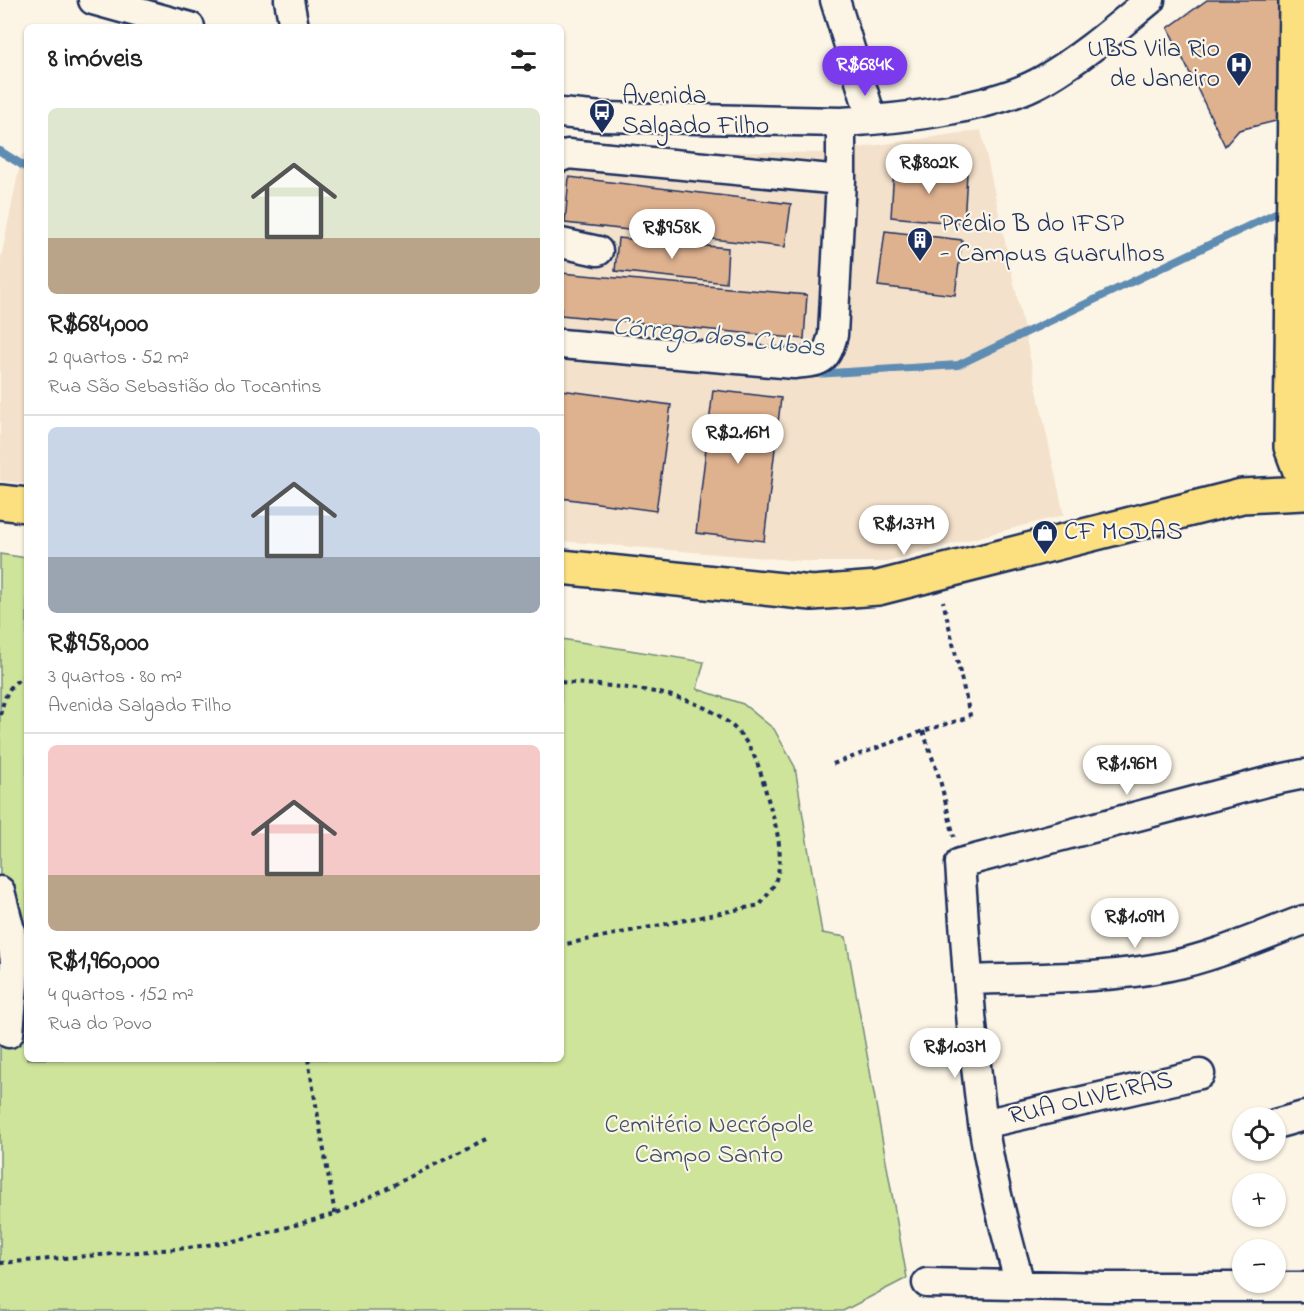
<!DOCTYPE html>
<html lang="pt">
<meta charset="utf-8">
<style>
body{margin:0;font-family:"Indie Flower",sans-serif;background:#f2f2f2;color:#222;height:100vh;display:flex;flex-direction:column;font-size:22px;white-space:nowrap}
*{box-sizing:border-box;margin:0}
p{font-size:20px;color:#767676}
.icon{flex:none;width:33px;height:33px;fill:none;stroke:currentColor;stroke-width:2;stroke-linecap:round;stroke-linejoin:round}
.map{position:relative;flex:1;overflow:hidden}
.details{position:absolute;left:24px;top:24px;width:540px;height:1038px;display:flex;flex-direction:column;background:#fff;border-radius:9px;box-shadow:0 2px 4px #0004}
.details>*{flex:none}
.controls{position:absolute;left:1232px;top:1107px;display:grid;gap:12px}
.controls a{display:grid;place-items:center;width:54px;height:54px;border-radius:50%;background:#fff;box-shadow:0 2px 4px #0004;font-size:30px}
.price{position:absolute;translate:-50% -51px;padding:0 14px;border-radius:21px;background:#fff;color:#222;font-size:20px;line-height:39px;filter:drop-shadow(0 2px 3px #0008)}
.price::after{content:'';position:absolute;left:50%;top:36px;width:18px;height:14px;margin-left:-9px;background:inherit;clip-path:polygon(0 0,100% 0,50% 100%)}
.price.selected{background:#7c3aed;color:#fff}
ul{padding:0;list-style:none}
li{display:grid;align-content:center;gap:12px;height:318px;padding:0 24px}
li+li{border-top:2px solid #e0e0e0}
li span{display:grid;place-items:center;height:186px;border-radius:9px;color:#555}
li>.icon{margin-inline-start:auto}
span .icon{width:108px;height:108px;fill:#fffc;stroke-width:1}
li b{font-size:26px}
h2{display:flex;justify-content:space-between;align-items:center;height:72px;padding:0 24px;font-size:26px}
.map>svg:first-child{display:block}
</style>
<div class="map">
<svg width="1304" height="1311" viewBox="0 0 1304 1311">
<rect width="100%" height="100%" fill="#fcf5e5"/>
<filter id="ink" filterUnits="userSpaceOnUse"><feTurbulence type="fractalNoise" baseFrequency=".0167" numOctaves="2"/><feDisplacementMap in="SourceGraphic" scale="12" xChannelSelector="R" yChannelSelector="G"/><feConvolveMatrix kernelMatrix="1 2 1 2 8 2 1 2 1" color-interpolation-filters="sRGB"/></filter>
<g filter="url(#ink)">
<path fill="#f3e1cb" d="M981 130 1064 515 883 562H814L561 541V141L691 151 823 153Z
M22 154 27 155V484L0 481V263Z"/>
<path fill="#cde49a" stroke="#748a7c" stroke-width="1.5" d="M0 554 27 558V1059H561V639L704 662 697 689 743 704 774 729 795 767 822 933 846 937 907 1278 843 1311H0Z"/>
<g fill="none" stroke-linecap="round" stroke-linejoin="round">
<path stroke="#5e8cb3" stroke-width="8" d="M0 151 27 168
M815 374 958 365 1286 208"/>
</g>
<path fill="#deb18f" stroke="#1b2f5e" stroke-width="1.5" d="M1207 0H1283L1280 120 1239 130 1225 146 1168 28Z
M894 167 967 173 964 224 891 217Z
M569 177 791 204 785 247 565 223Z
M885 231 962 240 955 295 878 286Z
M618 238 728 248 726 283 615 271Z
M561 273 807 295 804 339 561 315Z
M561 390 671 405 656 511 561 498Z
M713 390 781 398 764 541 696 533Z"/>
<g fill="none" stroke-linecap="round" stroke-linejoin="round">
<defs>
<path id="minor" d="M93 0 190 27
M289 0 294 27
M835 0 872 120
M561 113 602 117 841 122C900 119 994 109 1045 79 1083 57 1116 28 1150 0
M561 157 568 154 841 180
M561 243 598 251
M561 344 794 364C821 361 825 363 833 335L841 180V122
M0 891 10 930 15 961 9 1033
M968 980C1034 977 1104 980 1169 966 1215 957 1260 936 1304 920
M983 1124 1200 1074
M1275 1124 1304 1116
M927 1283 1106 1287H1304
M1020 1284C1005 1231 991 1177 983 1123 971 1037 966 950 960 863L1270 781 1304 774"/>
<path id="major" d="M1296 0 1291 447 1304 482
M0 502 27 505
M561 567 812 593 878 588 1242 496 1304 493"/>
</defs>
<use href="#minor" stroke="#1b2f5e" stroke-width="33"/>
<use href="#major" stroke="#1b2f5e" stroke-width="38"/>
<path stroke="#1b2f5e" stroke-width="4" stroke-dasharray="4.5 4.5" stroke-linecap="butt" d="M561 682C626 688 724 687 755 758 762 773 765 790 770 806 777 829 785 858 775 882 772 890 765 898 760 905L561 945
M0 715C5 696 8 684 27 675
M923 731 940 780 954 837
M833 764 923 731 967 718 970 715 943 601
M308 1059 335 1214
M0 1263 188 1248 245 1239 335 1214 488 1138"/>
<use href="#minor" stroke="#fcf5e5" stroke-width="28"/>
<use href="#major" stroke="#fce080" stroke-width="33"/>
</g>
</g>
<defs>
<symbol id="hospital-pin" viewBox="-11 -11 22 30"><path d="M0 17L-7.5 6A9.5 9.5 0 1 1 7.5 6Z" fill="#1b2f5e" stroke="#fcf5e5"/><path d="M-5-5h3v3.5h4V-5h3V5h-3V1.5h-4V5h-3Z" fill="#fff"/></symbol>
<symbol id="bus-pin" viewBox="-11 -11 22 30"><path d="M0 17L-7.5 6A9.5 9.5 0 1 1 7.5 6Z" fill="#1b2f5e" stroke="#fcf5e5"/><path d="M-5-6H5V4H4V6H2V4H-2V6H-4V4H-5ZM-3.5-4V0h7V-4ZM-3.5 1.2v1.5H-2V1.2ZM2 1.2v1.5H3.5V1.2Z" fill="#fff"/></symbol>
<symbol id="building-pin" viewBox="-11 -11 22 30"><path d="M0 17L-7.5 6A9.5 9.5 0 1 1 7.5 6Z" fill="#1b2f5e" stroke="#fcf5e5"/><path d="M-4-6H4V6H1V3H-1V6H-4ZM-2.5-4.3h1.7v1.8h-1.7ZM.8-4.3h1.7v1.8H.8ZM-2.5-1h1.7V.8h-1.7ZM.8-1h1.7V.8H.8Z" fill="#fff"/></symbol>
<symbol id="shop-pin" viewBox="-11 -11 22 30"><path d="M0 17L-7.5 6A9.5 9.5 0 1 1 7.5 6Z" fill="#1b2f5e" stroke="#fcf5e5"/><path d="M-5-2.5h2.3a2.7 3.5 0 0 1 5.4 0H5L5.5 6h-11ZM-1.5-2.5h3a1.5 2.3 0 0 0-3 0Z" fill="#fff"/></symbol>
</defs>
<g fill-rule="evenodd">
<use href="#hospital-pin" x="1224" y="50" width="30" height="40"/>
<use href="#bus-pin" x="587" y="97" width="30" height="40"/>
<use href="#building-pin" x="905" y="225" width="30" height="40"/>
<use href="#shop-pin" x="1030" y="518" width="30" height="40"/>
</g>
<g text-anchor="middle" dominant-baseline="central" stroke-width="4.5" stroke-linejoin="round" paint-order="stroke">
<g font-size="26" fill="#1b2f5e" stroke="#fcf5e5" text-anchor="start">
<text x="1220" y="50" text-anchor="end">UBS Vila Rio<tspan x="1220" dy="30">de Janeiro</tspan></text>
<text x="622" y="97">Avenida<tspan x="622" dy="30">Salgado Filho</tspan></text>
<text x="940" y="225">Prédio B do IFSP<tspan x="940" dy="30">- Campus Guarulhos</tspan></text>
<text x="1064" y="533">CF MODAS</text>
</g>
<g font-size="26" fill="#1b2f5e" stroke="#fcf5e5">
<text transform="translate(1091 1099) rotate(-13)">RUA OLIVEIRAS</text>
</g>
<g font-size="26" fill="#3f536a" stroke="#fcf5e5">
<text x="709" y="1126">Cemitério Necrópole<tspan x="709" dy="30">Campo Santo</tspan></text>
</g>
<g font-size="27" font-style="italic" fill="#375681" stroke="#fcf5e5">
<text transform="translate(719 338) rotate(6)">Córrego dos Cubas</text>
</g>
</g>
</svg>
<div class="controls">
<a><svg class="icon" aria-label="locate" viewBox="0 0 24 24"><circle cx="12" cy="12" r="6"/><path d="M12 2v4M12 18v4M2 12h4M18 12h4"/></svg></a>
<a>+</a>
<a>−</a>
</div>
<b class="price selected" style="left:865px;top:97px">R$684K</b>
<b class="price" style="left:929px;top:195px">R$802K</b>
<b class="price" style="left:672px;top:260px">R$958K</b>
<b class="price" style="left:738px;top:465px">R$2.16M</b>
<b class="price" style="left:904px;top:556px">R$1.37M</b>
<b class="price" style="left:1127px;top:796px">R$1.96M</b>
<b class="price" style="left:1135px;top:949px">R$1.09M</b>
<b class="price" style="left:955px;top:1079px">R$1.03M</b>
<section class="details">
<h2>8 imóveis<svg class="icon" aria-label="filters" viewBox="0 0 24 24"><path d="M4 7h16M4 17h16"/><circle cx="9" cy="7" r="2"/><circle cx="15" cy="17" r="2"/></svg></h2>
<ul>
<li><span style="background:linear-gradient(#dfe7d0 70%,#b9a48a 0)"><svg class="icon" aria-label="home" viewBox="0 0 24 24"><path d="M3 11l9-7 9 7M6 9v11h12V9"/></svg></span><div><b>R$684,000</b><p>2 quartos · 52 m²</p><p>Rua São Sebastião do Tocantins</p></div></li>
<li><span style="background:linear-gradient(#c9d6e8 70%,#9aa5b1 0)"><svg class="icon" aria-label="home" viewBox="0 0 24 24"><path d="M3 11l9-7 9 7M6 9v11h12V9"/></svg></span><div><b>R$958,000</b><p>3 quartos · 80 m²</p><p>Avenida Salgado Filho</p></div></li>
<li><span style="background:linear-gradient(#f6c9c9 70%,#b9a48a 0)"><svg class="icon" aria-label="home" viewBox="0 0 24 24"><path d="M3 11l9-7 9 7M6 9v11h12V9"/></svg></span><div><b>R$1,960,000</b><p>4 quartos · 152 m²</p><p>Rua do Povo</p></div></li>
</ul>
</section>
</div>
